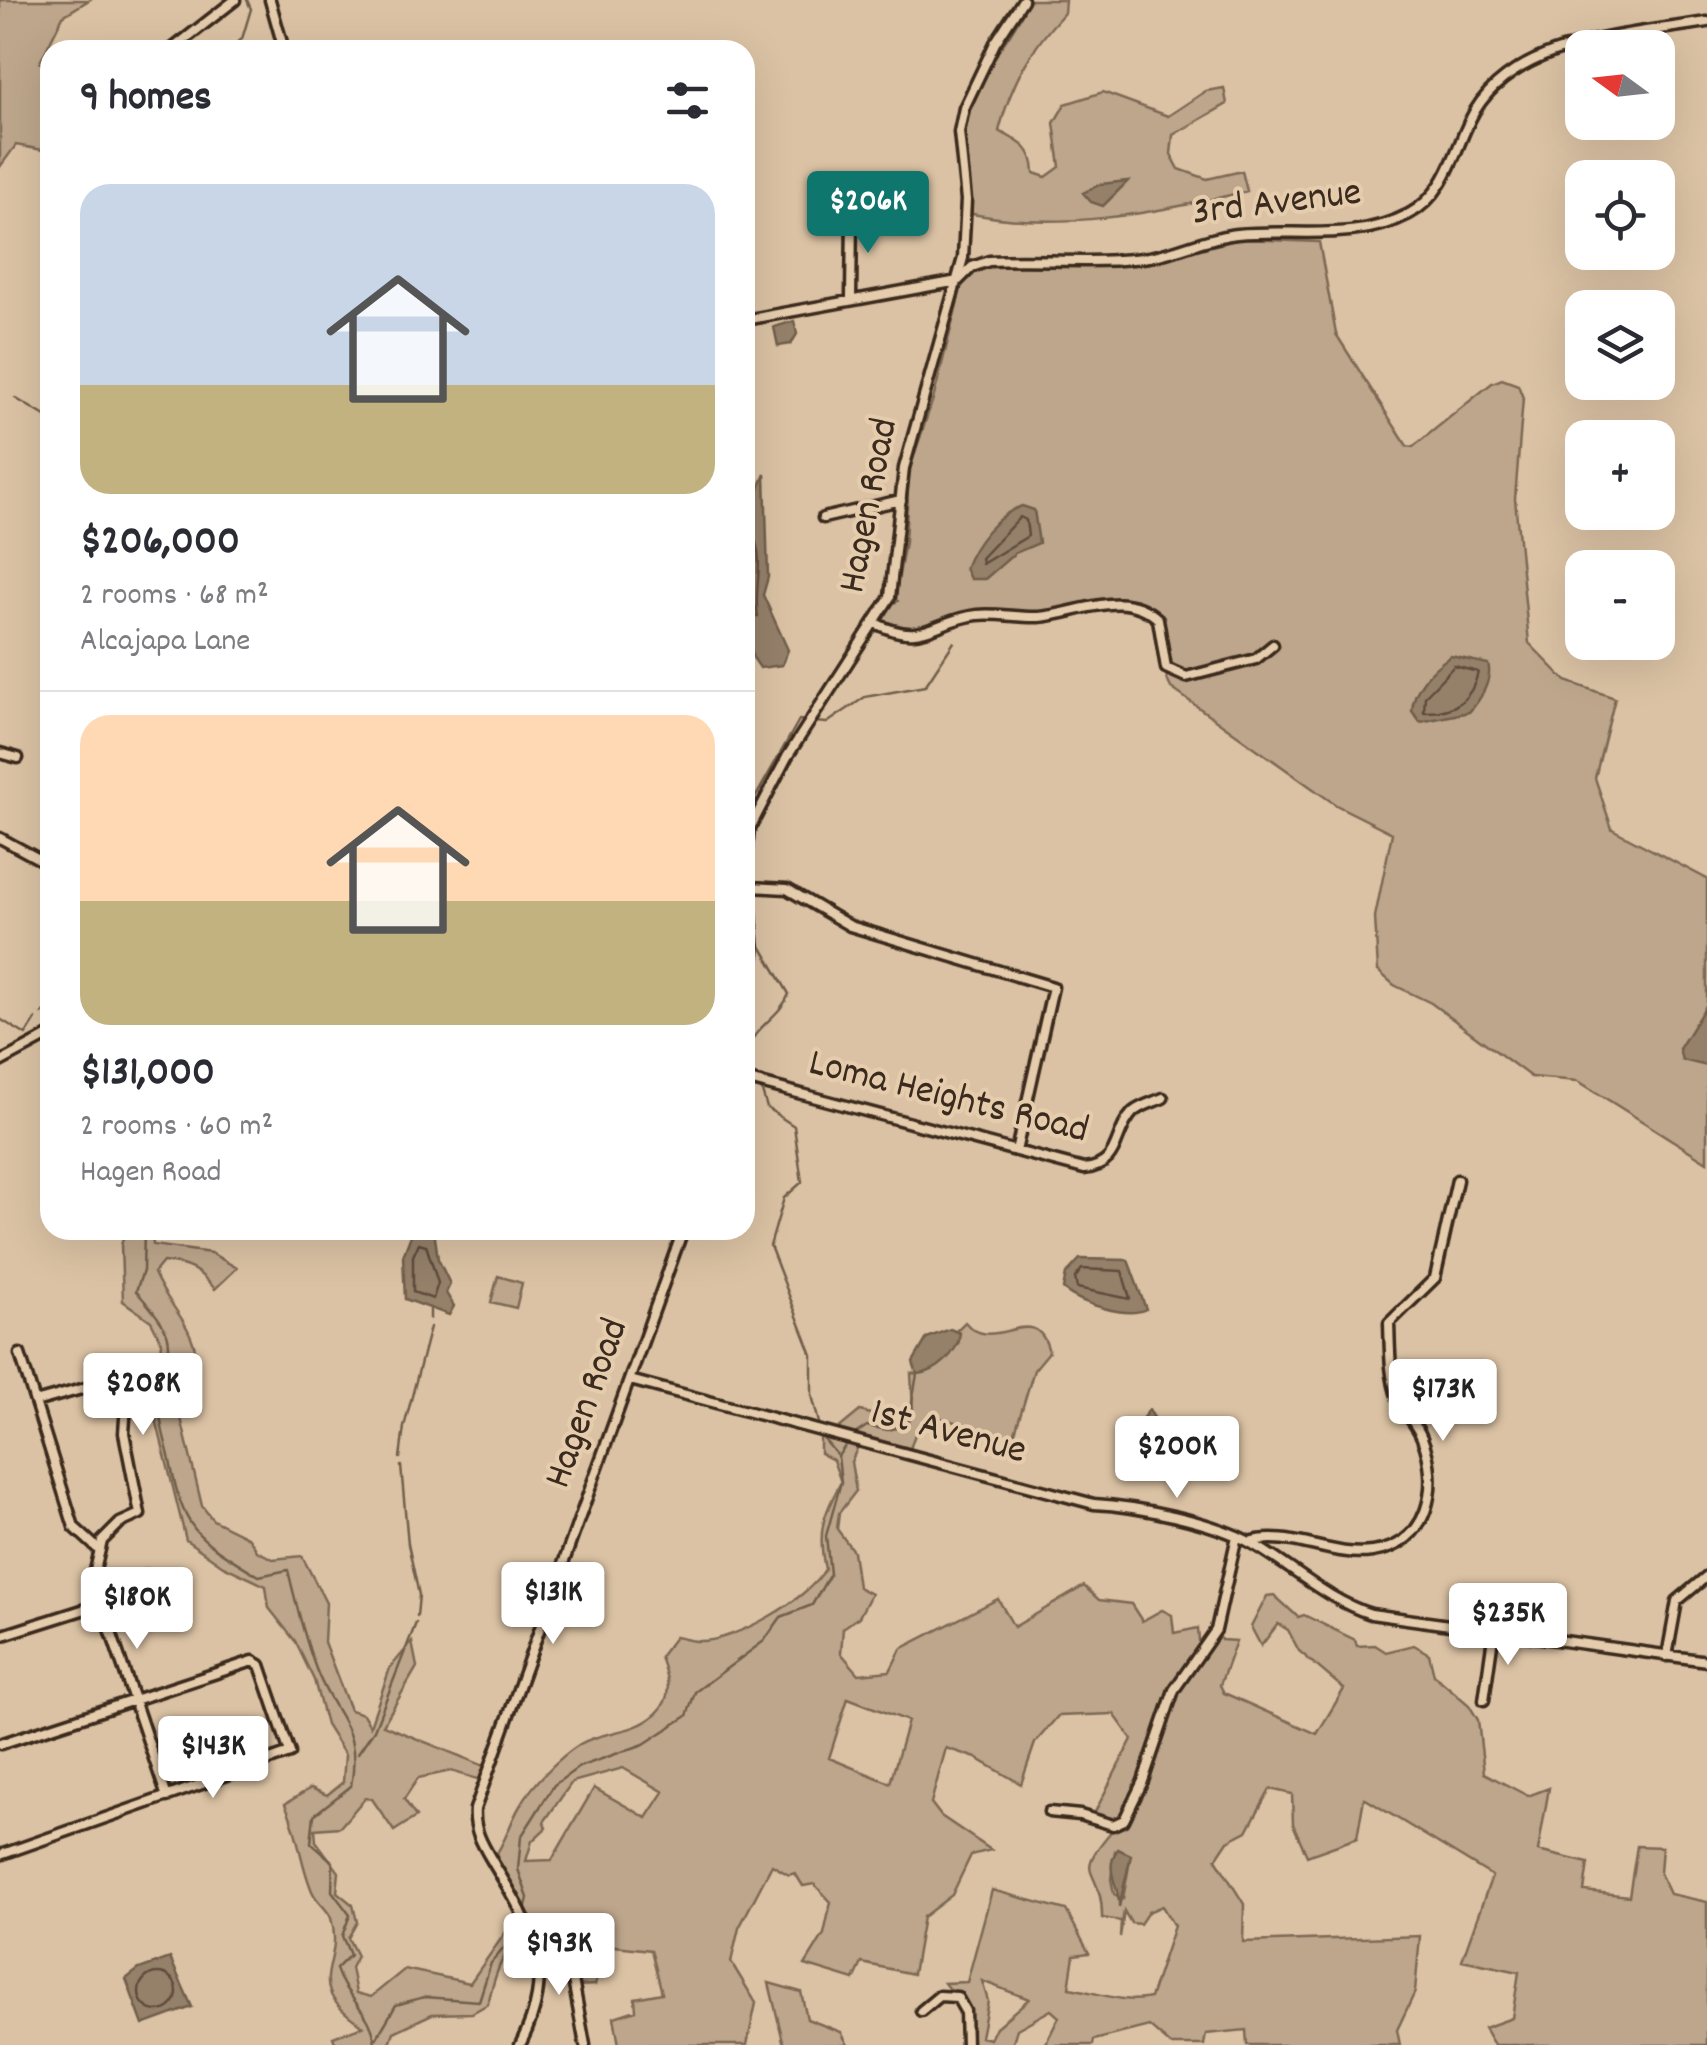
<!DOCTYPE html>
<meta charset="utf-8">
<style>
body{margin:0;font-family:Dekko,sans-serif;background:#f7f7f7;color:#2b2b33;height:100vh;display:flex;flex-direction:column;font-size:38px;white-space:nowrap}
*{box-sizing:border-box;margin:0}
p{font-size:32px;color:#7c7c81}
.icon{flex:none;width:55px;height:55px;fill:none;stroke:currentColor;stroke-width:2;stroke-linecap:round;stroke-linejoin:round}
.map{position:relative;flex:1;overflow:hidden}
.panel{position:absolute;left:40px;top:40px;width:715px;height:1200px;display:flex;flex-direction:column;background:#fff;border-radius:30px;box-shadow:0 10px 40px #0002}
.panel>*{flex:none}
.needle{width:65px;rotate:285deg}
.fabs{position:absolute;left:1565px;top:30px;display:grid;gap:20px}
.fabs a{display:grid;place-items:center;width:110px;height:110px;border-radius:20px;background:#fff;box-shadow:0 10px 40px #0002;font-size:50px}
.price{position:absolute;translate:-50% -85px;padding:0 22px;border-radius:10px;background:#fff;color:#222;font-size:32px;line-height:65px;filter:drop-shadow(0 2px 5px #0008)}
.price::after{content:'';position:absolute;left:50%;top:60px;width:30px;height:22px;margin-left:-15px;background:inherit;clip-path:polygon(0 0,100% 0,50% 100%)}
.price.current{background:#0f766e;color:#fff}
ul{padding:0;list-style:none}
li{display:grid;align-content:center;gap:20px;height:530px;padding:0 40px}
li+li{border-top:2px solid #e1e1e2}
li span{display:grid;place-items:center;height:310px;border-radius:30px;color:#555}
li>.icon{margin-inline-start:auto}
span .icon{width:180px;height:180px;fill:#fffc;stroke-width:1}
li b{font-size:42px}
h2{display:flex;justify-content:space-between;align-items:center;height:120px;padding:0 40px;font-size:42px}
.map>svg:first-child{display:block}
</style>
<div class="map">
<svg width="1707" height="2045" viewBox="0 0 1707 2045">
<rect width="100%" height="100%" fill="#dbc2a4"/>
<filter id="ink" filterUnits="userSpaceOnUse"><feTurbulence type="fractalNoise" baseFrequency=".01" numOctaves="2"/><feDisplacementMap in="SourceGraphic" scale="20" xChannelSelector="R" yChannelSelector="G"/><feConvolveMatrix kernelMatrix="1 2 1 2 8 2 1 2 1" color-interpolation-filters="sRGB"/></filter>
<g filter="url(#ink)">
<path fill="#bda68b" stroke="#7c6854" stroke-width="2.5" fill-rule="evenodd" d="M0 0H89L63 16 40 62 50 73V147L48 151 16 145 0 167Z
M1028 0H1065L1064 13C1031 48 1011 83 999 131 1020 142 1033 147 1034 173L1046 177 1060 167 1054 123 1065 104 1103 92 1168 116 1206 91 1224 88 1227 104 1173 135 1171 154 1179 169 1207 179 1242 171 1247 191C1158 213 1054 233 963 212 957 162 957 112 987 68 1002 45 1018 26 1028 0Z
M1241 239 1319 242 1336 334 1407 446 1413 447 1492 383 1502 379 1518 385 1523 398 1515 499 1529 643 1566 681 1615 698 1595 778 1612 829 1707 879V1162L1578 1081 1531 1077 1431 1003 1394 985 1378 971 1375 917 1392 833 1336 805 1171 688C1159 667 1169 638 1161 615L1141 603 1123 601 1049 612H998L911 634 880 622 895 597 905 542 909 471 934 396 964 277 986 265 1157 259Z
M126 1230H152L153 1245 211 1253 237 1268 215 1289C199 1270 188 1264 163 1262L154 1273C170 1310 189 1316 198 1361L176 1397 202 1506 213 1520 249 1538 257 1551 273 1559 302 1556 326 1603 324 1642 350 1710 363 1714 370 1726 390 1668 412 1642 417 1667 383 1725 489 1768 484 1781 451 1771 418 1778 404 1799 416 1817 394 1831 372 1799 365 1798 340 1827 315 1829 316 1841 339 1872 337 1892 353 1905 357 1922 348 1938 357 1956 351 1968 356 1993 371 1997 405 1969 470 1983 510 1926 519 1904 492 1860C506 1843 509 1824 520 1806 533 1784 558 1758 580 1744 603 1730 633 1735 656 1714 675 1696 667 1676 660 1657L675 1637C682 1638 691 1641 698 1641 732 1643 809 1599 825 1569 817 1532 823 1515 841 1482L833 1460 820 1453V1435L832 1434 860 1411 908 1425 913 1409 911 1373C934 1377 947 1359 959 1342L957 1330 965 1322C993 1357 1036 1297 1049 1352L1034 1370 1013 1439 938 1417 915 1434 908 1455 860 1442 851 1462 856 1491 839 1513 837 1529 853 1551 858 1587 871 1594 859 1617 843 1628 841 1653 859 1674 890 1671 901 1649 998 1599 1014 1627 1084 1586 1099 1600 1131 1604 1142 1621 1162 1610 1172 1615 1174 1633 1198 1628 1200 1651 1218 1632 1221 1640 1236 1641 1220 1685 1224 1693 1317 1734 1344 1689 1299 1651 1288 1630 1278 1624 1261 1646 1251 1627 1267 1596 1274 1595 1298 1617 1304 1615 1355 1640 1357 1646 1375 1645 1386 1652 1414 1645 1429 1654 1434 1675 1469 1705 1478 1720 1484 1773 1528 1796 1549 1788 1538 1851 1588 1863 1584 1891 1629 1896 1637 1846 1662 1847 1660 1873 1670 1894 1707 1902V2045H1494L1484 2028 1512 2018 1519 1972 1462 1960 1492 1876 1364 1798 1357 1838 1307 1856 1293 1824 1292 1794 1270 1789 1247 1831 1228 1841 1216 1859 1244 1904 1243 1942 1420 1936 1415 1992 1397 2030 1400 2045H1247L1246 2030 1206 2034 1204 2045H1171L1149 2026 1094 2040 1093 2045H1045L1059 2017 1051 2010 1017 2029 1012 2045H966L965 2010 944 1983 967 1982 992 1890 1066 1910 1089 1953 1074 1955 1069 1988C1097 1992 1123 2004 1150 1998L1174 1926 1162 1906 1148 1912 1140 1924 1131 1923 1124 1911 1120 1937 1121 1921 1102 1918C1103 1863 1067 1881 1116 1826L1092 1818 1132 1739 1114 1714 1058 1716 1035 1743 1021 1784 976 1758 946 1748 931 1803 941 1816 991 1850 971 1855 952 1895 923 1917 913 1974 862 1963 854 1980 805 1965 824 1934 831 1902 814 1884 803 1886 795 1873 789 1875 772 1865 739 1928 731 1962 756 2003 747 2045H619L614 2017 636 2010 635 1998 662 1993 651 1950 606 1945 595 1985 576 1986 568 1953 552 1944H535L534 1936C502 1943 495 1975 488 2004L472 2013 432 2014 394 2032 389 2045H336L333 2037 363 2026C298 1983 346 1968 331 1918 328 1909 317 1902 313 1893 300 1865 299 1832 285 1804L311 1788 327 1795 343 1782 345 1755 326 1725 314 1680 295 1641 269 1608 266 1586 223 1566 186 1540 154 1411 162 1343 151 1321 123 1301 121 1245ZM848 1698 908 1721 890 1783 829 1758ZM623 1768 664 1792 647 1818 594 1788 552 1860 526 1861 532 1841 546 1828 544 1822 572 1782ZM1115 1851 1130 1860 1123 1899 1114 1894 1111 1879ZM982 1981 1029 1999 996 2027 990 2039 981 2037 988 2001Z
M498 1276 522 1283 516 1308 491 1302Z
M769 1983 801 1992 807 2019 841 2032 848 2045H784Z"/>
<path fill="#95806a" stroke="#715e4c" stroke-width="2.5" d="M1128 181 1103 206 1091 202 1083 193 1101 184Z
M794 321 797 334 791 344 778 346 774 327Z
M765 474 768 577 763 595 788 650 782 665 760 668 752 656C747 594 738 533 765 474Z
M1022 506 1034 510 1039 543 1015 553 985 579H970L965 568C974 544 997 514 1022 506Z
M1451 656 1488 664C1493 679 1480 701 1469 712L1420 722 1412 711C1413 688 1432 668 1451 656Z
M1707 1004V1066L1682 1060 1679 1049Z
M413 1230H434L438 1259 450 1284 446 1293 454 1306 449 1315 405 1299 403 1256Z
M1080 1259 1128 1260 1146 1309C1127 1319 1079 1303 1063 1289L1066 1274Z
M950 1329 960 1333C958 1353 937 1373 917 1374L913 1362 927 1338Z
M1149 1410 1160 1427H1173L1182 1434 1179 1445 1178 1433 1164 1431 1185 1459 1174 1457 1136 1426Z
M1118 1849 1131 1855 1119 1907C1121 1889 1102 1869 1118 1849Z
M170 1958 192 2007 143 2025 126 1979 139 1969Z"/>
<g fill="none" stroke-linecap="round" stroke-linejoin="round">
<path stroke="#5f4c3c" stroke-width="2.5" d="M1020 517 1026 520 1028 536 982 564 981 558Z
M745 538H754C765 560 753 592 758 616L745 620
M1454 666 1478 672C1472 700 1453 713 1424 712L1425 696Z
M419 1243 426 1245 438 1283 433 1299 413 1292V1256Z
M1082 1269 1122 1271 1130 1299 1077 1288 1075 1278Z
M139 1992a19 19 0 1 1 38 0a19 19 0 1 1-38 0Z"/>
<path stroke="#715e4c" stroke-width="2.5" d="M228 50 242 39 251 9 247 0
M15 398 50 419
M890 605 898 601
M50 656C43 674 39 704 50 721
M814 722 827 723 865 697 925 686 954 642
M745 816 799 720 805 721
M42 1014 50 1006
M0 1019 26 1035 36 1019
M754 1076C731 1034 777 1025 789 994L758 941
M761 1088 767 1108 794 1126 802 1182 784 1198 770 1246 812 1355V1395L820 1427
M144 1230 143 1271 136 1291C191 1352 161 1341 160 1408 159 1425 167 1444 170 1461 184 1533 197 1538 259 1576L288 1570C296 1604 304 1637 316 1669 335 1720 362 1725 351 1786L314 1815 311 1843 333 1862 332 1891 350 1915 342 1936 350 1955 336 1969C345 1998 374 2013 375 2045
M430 1319V1310
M820 1435 838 1456
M852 1436 867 1426 888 1430 908 1425 917 1374
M400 1458 404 1427 430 1327
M401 1466 408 1544 419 1595 417 1616
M358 1753 374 1730 416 1623
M526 1906 528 1898 518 1869 521 1837 554 1785 579 1767 644 1744 687 1716 695 1692 764 1641 781 1617 812 1605 830 1574 826 1536 841 1482 838 1456 848 1442
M376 2039 396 2005 424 1997 479 2001 491 1963 518 1932 521 1921"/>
<defs>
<path id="minor" d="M270 0 284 50
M171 50 235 0
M851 298 852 216
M745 320 958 281 972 267 989 261C1041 258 1097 265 1149 257 1179 252 1206 237 1237 234 1295 228 1354 243 1409 214 1445 195 1454 153 1470 120 1508 39 1631 35 1707 22
M823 518 901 500
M875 623C924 648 933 620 977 615 998 613 1019 618 1039 617 1079 614 1123 587 1158 619L1166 668 1186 677 1256 659 1273 645
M0 753 18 758
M0 838 50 865
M750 887 787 889 850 926 1053 987 1016 1151
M745 1008 754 952 746 856 749 830 787 757 890 597 904 468 963 258 966 200 959 132 964 108 995 43 1023 0
M0 1062 50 1035
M745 1079 1084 1169C1122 1165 1112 1134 1133 1112 1140 1106 1154 1102 1163 1098
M20 1354 74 1527 97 1548
M129 1362 124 1433 140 1514 120 1523 102 1541 93 1579 167 1797
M630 1380 1094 1504C1137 1506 1214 1522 1251 1543 1291 1566 1327 1600 1371 1614L1707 1661
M35 1402 89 1387 124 1388
M1249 1542C1290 1530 1331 1558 1372 1552 1429 1545 1441 1486 1422 1438 1417 1424 1404 1413 1398 1399 1389 1374 1390 1348 1389 1323L1435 1278 1457 1180
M0 1636 136 1593 145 1585 147 1575
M1667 1656 1677 1601 1707 1576
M1484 1700 1494 1630
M0 1744 253 1661 260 1665 290 1753 0 1855
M1049 1812 1080 1815 1113 1825 1124 1820 1143 1781 1174 1690 1216 1630 1237 1536
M535 1944H551L568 1953 585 2045
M921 2011 939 1996 957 1997 965 2011 966 2045
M520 2045C557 1972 534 1930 495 1866 484 1847 473 1831 475 1809L683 1230"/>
</defs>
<use href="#minor" stroke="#3b2a1e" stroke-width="15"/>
<use href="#minor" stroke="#e5ccad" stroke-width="8"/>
</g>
</g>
<g text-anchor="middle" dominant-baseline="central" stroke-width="8" stroke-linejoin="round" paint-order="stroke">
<g font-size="40" fill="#3b2a1e" stroke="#e5ccad">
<text transform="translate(1277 205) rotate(-7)">3rd Avenue</text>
<text transform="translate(871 506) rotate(-79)">Hagen Road</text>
<text transform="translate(948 1099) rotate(14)">Loma Heights Road</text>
<text transform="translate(589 1404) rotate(-70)">Hagen Road</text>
<text transform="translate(948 1434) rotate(15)">1st Avenue</text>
</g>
</g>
</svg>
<div class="fabs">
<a><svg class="needle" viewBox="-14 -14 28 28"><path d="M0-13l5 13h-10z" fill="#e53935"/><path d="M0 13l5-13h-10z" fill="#7c7c81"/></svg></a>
<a><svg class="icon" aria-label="locate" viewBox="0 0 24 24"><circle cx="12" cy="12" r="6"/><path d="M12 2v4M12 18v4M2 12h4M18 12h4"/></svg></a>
<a><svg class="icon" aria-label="layers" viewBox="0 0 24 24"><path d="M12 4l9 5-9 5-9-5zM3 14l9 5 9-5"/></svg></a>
<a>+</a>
<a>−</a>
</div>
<b class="price current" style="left:868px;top:256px">$206K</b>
<b class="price" style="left:143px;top:1438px">$208K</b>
<b class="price" style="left:1443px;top:1444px">$173K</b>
<b class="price" style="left:1177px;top:1501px">$200K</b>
<b class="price" style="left:553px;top:1647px">$131K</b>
<b class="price" style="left:137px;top:1652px">$180K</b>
<b class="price" style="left:1508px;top:1668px">$235K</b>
<b class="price" style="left:213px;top:1801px">$143K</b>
<b class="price" style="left:559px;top:1998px">$193K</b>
<section class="panel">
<h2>9 homes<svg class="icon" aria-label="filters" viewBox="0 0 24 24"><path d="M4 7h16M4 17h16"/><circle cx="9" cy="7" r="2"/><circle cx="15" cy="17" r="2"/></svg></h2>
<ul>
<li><span style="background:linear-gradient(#c9d6e8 65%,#c2b280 0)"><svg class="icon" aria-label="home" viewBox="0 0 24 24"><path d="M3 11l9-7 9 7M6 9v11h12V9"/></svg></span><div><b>$206,000</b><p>2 rooms · 68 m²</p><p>Alcajapa Lane</p></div></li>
<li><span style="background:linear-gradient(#ffd9b3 60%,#c2b280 0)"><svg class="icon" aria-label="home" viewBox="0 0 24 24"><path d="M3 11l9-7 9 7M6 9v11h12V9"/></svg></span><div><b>$131,000</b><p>2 rooms · 60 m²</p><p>Hagen Road</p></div></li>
</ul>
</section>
</div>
